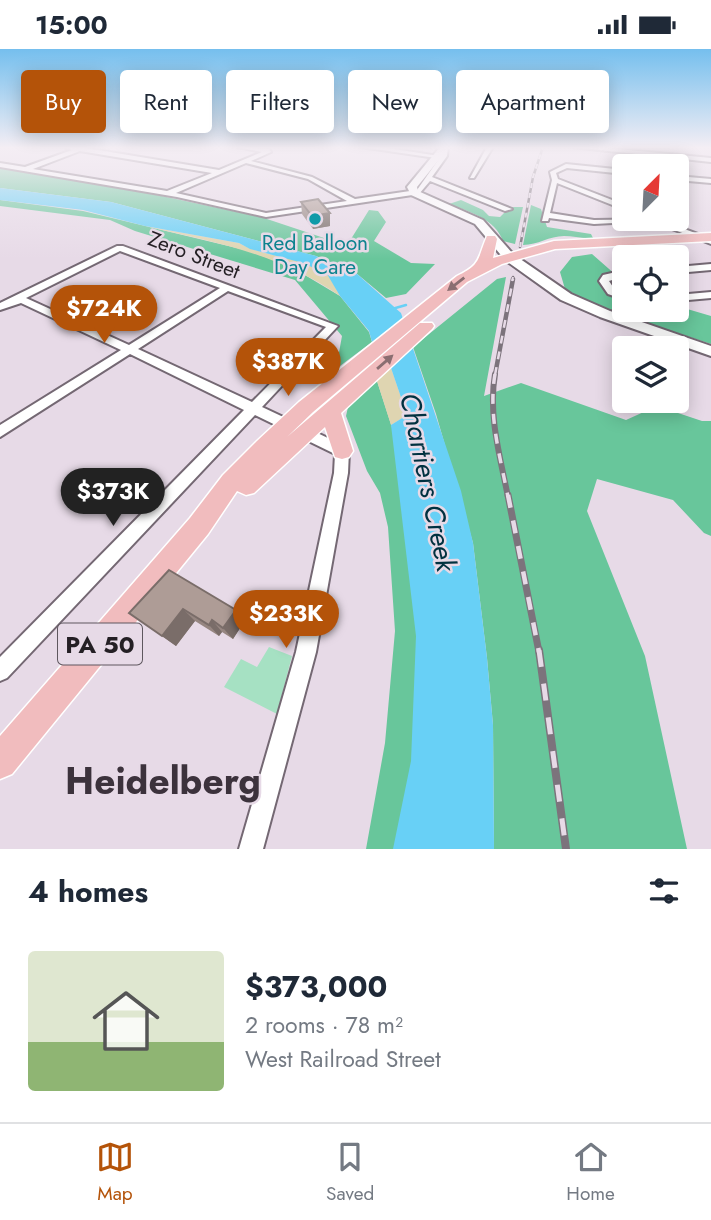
<!DOCTYPE html>
<meta charset="utf-8">
<style>
body{margin:0;font-family:Jost,sans-serif;background:#f2f2f3;color:#1f2937;height:100vh;display:flex;flex-direction:column;font-size:26px;white-space:nowrap}
*{box-sizing:border-box;margin:0}
p{font-size:23px;color:#747a83}
.icon{flex:none;width:38px;height:38px;fill:none;stroke:currentColor;stroke-width:2;stroke-linecap:round;stroke-linejoin:round}
.map{position:relative;height:800px;overflow:hidden}
.details{display:flex;flex-direction:column;background:#fff;flex:1}
.details>*{flex:none}
.guide{position:absolute;left:21px;top:21px;width:670px;height:63px;display:flex;gap:14px}
.needle{width:46px;rotate:24deg}
.controls{position:absolute;left:612px;top:105px;display:grid;gap:14px}
.controls a{display:grid;place-items:center;width:77px;height:77px;border-radius:7px;background:#fff;box-shadow:0 4px 18px #0003;font-size:35px}
.price{position:absolute;translate:-50% -60px;padding:0 16px;border-radius:24px;background:#b45309;color:#fff;font-size:23px;line-height:46px;filter:drop-shadow(0 2px 4px #0008)}
.price::after{content:'';position:absolute;left:50%;top:42px;width:21px;height:16px;margin-left:-10px;background:inherit;clip-path:polygon(0 0,100% 0,50% 100%)}
.price.on{background:#222;color:#fff}
ul{padding:0;list-style:none}
li{display:flex;align-items:center;gap:21px;height:175px;padding:0 28px}
li+li{border-top:2px solid #e0e1e3}
li span{display:grid;place-items:center;flex:none;width:196px;height:140px;border-radius:7px;color:#555}
li>.icon{margin-inline-start:auto}
span .icon{width:84px;height:84px;fill:#fffc;stroke-width:1}
li b{font-size:30px}
h2{display:flex;justify-content:space-between;align-items:center;height:84px;padding:0 28px;font-size:30px}
.chip{padding:0 24px;border-radius:7px;background:#fff;box-shadow:0 4px 18px #0003;font-size:24px;line-height:63px}
.chip.on{background:#b45309;color:#fff}
.status{display:flex;justify-content:space-between;align-items:center;height:49px;padding:0 35px;background:#fff;direction:ltr}
.status svg{height:19px;fill:currentColor}
.dock{display:flex;justify-content:space-around;align-items:center;height:98px;border-top:2px solid #e0e1e3;background:#fff;font-size:19px;color:#747a83}
.dock a{display:grid;justify-items:center;gap:4px}
.dock .on{color:#b45309}
.map>svg:first-child{display:block}
</style>
<div class="status"><b>15:00</b><svg viewBox="0 0 49 12"><path d="M0 12V9h3v3zM5 12V6h3v6zM10 12V3h3v9zM15 12V0h3v12zM26 1h20v11H26zM47 4h2v5h-2z"/></svg></div>
<div class="map">
<svg width="711" height="800" viewBox="0 0 711 800">
<rect width="100%" height="100%" fill="#e7dae7"/>
<path fill="#a6e1c3" d="M269 598 292 607 277 665 224 638 241 610 257 618Z"/>
<path fill="#68c69b" d="M0 119 157 146 261 168 339 194 351 190 369 161 378 162 386 173 374 192 411 214 435 215 406 245 386 249 356 224 316 207 111 153 0 139Z
M0 151 83 162 245 201 288 216 340 247 369 283 372 293 336 320 342 287 295 231 135 182 110 171 0 157Z
M461 151 483 161 489 167 500 168 510 158H523L515 195 503 192C495 170 470 163 449 155Z
M531 156 541 160 547 178 591 185 593 189C583 190 573 187 564 187 549 187 538 196 523 196Z
M592 205 625 234V261H677V257L711 267V295L598 258 565 240 560 223 572 208Z
M506 228 484 347 521 334 626 371 657 357 702 372H711V487L704 484 673 451 597 430 587 462 645 607 687 800H494L493 676 487 609 473 494 436 365 413 298 497 230Z
M377 332 416 453 429 604 408 800H366L385 694 395 582 388 478 380 444 367 422 346 367 348 358Z"/>
<path fill="#dfd5b1" d="M145 177 239 194C265 209 299 206 325 224 331 228 336 240 340 247 278 204 217 194 145 177Z
M391 319 407 366 391 376 377 332Z"/>
<path fill="#68d0f6" d="M0 139 111 153 316 207 356 224 401 264 461 442 473 494 487 609 493 676 494 800H393L411 712 416 587 391 376 407 366 391 319 372 293 369 282 340 247 327 225 303 214 250 200 239 194 145 177 83 161 0 151Z"/>
<g fill="none" stroke-linecap="round" stroke-linejoin="round">
<path stroke="#68d0f6" stroke-width="2.5" d="M392 260 406 256"/>
<defs>
<path id="street" d="M64 98H80L219 121 262 103 237 98 269 100 271 103 251 112 312 128 355 150 417 141 441 107 442 98H448L447 107 432 128 512 160 505 162 430 132 419 145 266 168 177 148 0 118V114L25 118 72 101ZM80 102 212 124 167 142 33 120ZM246 114 308 130 347 152 266 164 176 144Z
M361 98H381L439 107 436 109Z
M487 98H493L474 129H470Z
M572 98H597L711 109V113Z
M566 115 625 121V125L567 119 556 124 558 130 625 156V161L557 134 550 164 594 171 658 170 711 190V195L651 172 594 175 549 169 548 172H542L552 131 550 123Z
M677 127 711 130V134L677 131Z
M117 197H123L338 277 262 358 347 398 349 402 348 424 316 603 263 800H239L296 603 334 424 335 405 255 366 7 629 0 632V608L244 361 130 305 0 388V376L121 301 21 254 0 261V254ZM120 202 220 239 129 296 26 249ZM228 242 326 278 252 353 138 300Z
M711 215V221L677 224V218Z
M625 221V227L609 232 615 241 625 245V251L608 245 599 232 603 226Z
M711 243V249L677 252V246Z"/>
<path id="secondary" d="M440 98H449L417 138 418 142 483 171 513 205 571 245 610 262 711 297V307L600 268 561 251 505 211 475 175 411 146 407 138Z"/>
<path id="primary" d="M711 184V192L555 200 502 215 467 233 313 363 287 388 420 274H432L434 277 432 280 341 364 353 402 349 408 342 410 335 408 325 378 254 444 246 446 237 442 208 485 12 725 0 730V687L190 469 223 426 257 392 299 353 457 227C482 215 477 210 487 187H495L497 190 493 209 554 192Z"/>
</defs>
<use href="#street" stroke="#746873" stroke-width="4"/>
<use href="#secondary" stroke="#746873" stroke-width="4"/>
<use href="#primary" stroke="#fff" stroke-width="3"/>
<use href="#street" fill="#fff" fill-rule="evenodd"/>
<use href="#secondary" fill="#fff" fill-rule="evenodd"/>
<use href="#primary" fill="#f1bcbe" fill-rule="evenodd"/>
<defs>
<path id="rail-far4" d="M520 198 533 128 543 98
M512 232 513 228"/>
<path id="rail-far3" d="M495 326 513 230"/>
<path id="rail-far2" d="M495 325C488 366 500 407 508 448"/>
<path id="rail-far1" d="M508 446 539 603"/>
<path id="rail" d="M539 601 566 800"/>
</defs>
<use href="#rail-far4" stroke="#7c737c" stroke-width="2.5"/>
<use href="#rail-far3" stroke="#7c737c" stroke-width="4.5"/>
<use href="#rail-far2" stroke="#7c737c" stroke-width="6"/>
<use href="#rail-far1" stroke="#7c737c" stroke-width="7"/>
<use href="#rail" stroke="#7c737c" stroke-width="8"/>
<use href="#rail-far4" stroke="#e7dae7" stroke-width="2" stroke-dasharray="5" stroke-linecap="butt"/>
<use href="#rail-far3" stroke="#e7dae7" stroke-width="2.5" stroke-dasharray="8" stroke-linecap="butt"/>
<use href="#rail-far2" stroke="#e7dae7" stroke-width="3.5" stroke-dasharray="10" stroke-linecap="butt"/>
<use href="#rail-far1" stroke="#e7dae7" stroke-width="4.5" stroke-dasharray="13" stroke-linecap="butt"/>
<use href="#rail" stroke="#e7dae7" stroke-width="5" stroke-dasharray="17" stroke-linecap="butt"/>
</g>
<path fill="#968681" d="M625 120V142L612 137 618 122Z
M301 153 330 177 313 180 302 165Z
M169 521 244 573 233 590 222 583 219 587 195 572 176 597 129 564Z"/>
<path fill="#7a6d69" d="M330 164V177L313 180 312 167Z
M183 560 195 572 176 597 162 587Z
M236 561 244 573 233 590 223 579Z
M212 571 222 583 219 587 209 576Z"/>
<path fill="#ae9c96" stroke="#7a6d69" stroke-width="2" d="M318 150 330 164 312 167 301 153Z
M169 521 236 561 223 579 212 571 209 576 183 560 162 587 129 564Z"/>
<defs><path id="oneway-solid" d="M-6-.8H1V-3.2L6.5 0L1 3.2V.8H-6Z" transform="scale(1.75)"/></defs>
<g fill="#8a6e71">
<use href="#oneway-solid" transform="translate(456 235) rotate(142)"/>
<use href="#oneway-solid" transform="translate(385 313) rotate(-41)"/>
</g>
<linearGradient id="sky" x2="0" y2="1"><stop stop-color="#75bfee"/><stop offset="0.47" stop-color="#f4eef4"/><stop offset="1" stop-color="#f4eef4" stop-opacity="0"/></linearGradient>
<rect width="711" height="210" fill="url(#sky)"/>
<circle fill="#0f9aa8" stroke="#e7dae7" stroke-width="2.5" cx="315" cy="170" r="7"/>
<g text-anchor="middle" dominant-baseline="central" stroke-width="5" stroke-linejoin="round" paint-order="stroke">
<g font-size="21" fill="#0d838f" stroke="#e7dae7">
<text x="315" y="194">Red Balloon<tspan x="315" dy="24">Day Care</tspan></text>
</g>
<g font-size="21" fill="#241f24" stroke="#e7dae7">
<text transform="translate(194 206) rotate(21)">Zero Street</text>
</g>
<rect fill="#e7dae7" stroke="#5e575e" stroke-width="2" x="58" y="574.5" width="84" height="41" rx="5"/>
<g font-size="24" font-weight="bold" fill="#241f24">
<text x="100" y="595">PA 50</text>
</g>
<g font-size="28" font-style="italic" fill="#003140" stroke="#e7dae7">
<text transform="translate(428 433) rotate(78)">Chartiers Creek</text>
</g>
<g font-size="37" font-weight="bold" fill="#3c323c" stroke="#e7dae7">
<text x="163" y="732">Heidelberg</text>
</g>
</g>
</svg>
<div class="controls">
<a><svg class="needle" viewBox="-14 -14 28 28"><path d="M0-13l5 13h-10z" fill="#e53935"/><path d="M0 13l5-13h-10z" fill="#747a83"/></svg></a>
<a><svg class="icon" aria-label="locate" viewBox="0 0 24 24"><circle cx="12" cy="12" r="6"/><path d="M12 2v4M12 18v4M2 12h4M18 12h4"/></svg></a>
<a><svg class="icon" aria-label="layers" viewBox="0 0 24 24"><path d="M12 4l9 5-9 5-9-5zM3 14l9 5 9-5"/></svg></a>
</div>
<b class="price" style="left:104px;top:296px">$724K</b>
<b class="price" style="left:288px;top:349px">$387K</b>
<b class="price on" style="left:113px;top:479px">$373K</b>
<b class="price" style="left:286px;top:601px">$233K</b>
<div class="guide">
<a class="chip on">Buy</a>
<a class="chip">Rent</a>
<a class="chip">Filters</a>
<a class="chip">New</a>
<a class="chip">Apartment</a>
</div>
</div>
<section class="details">
<h2>4 homes<svg class="icon" aria-label="filters" viewBox="0 0 24 24"><path d="M4 7h16M4 17h16"/><circle cx="9" cy="7" r="2"/><circle cx="15" cy="17" r="2"/></svg></h2>
<ul>
<li><span style="background:linear-gradient(#dfe7d0 65%,#8fb573 0)"><svg class="icon" aria-label="home" viewBox="0 0 24 24"><path d="M3 11l9-7 9 7M6 9v11h12V9"/></svg></span><div><b>$373,000</b><p>2 rooms · 78 m²</p><p>West Railroad Street</p></div></li>
</ul>
</section>
<nav class="dock">
<a class="on"><svg class="icon" aria-label="map" viewBox="0 0 24 24"><path d="M3 6l6-2 6 2 6-2v14l-6 2-6-2-6 2zM9 4v14M15 6v14"/></svg>Map</a>
<a><svg class="icon" aria-label="saved" viewBox="0 0 24 24"><path d="M7 4h10v16l-5-4-5 4z"/></svg>Saved</a>
<a><svg class="icon" aria-label="home" viewBox="0 0 24 24"><path d="M3 11l9-7 9 7M6 9v11h12V9"/></svg>Home</a>
</nav>
